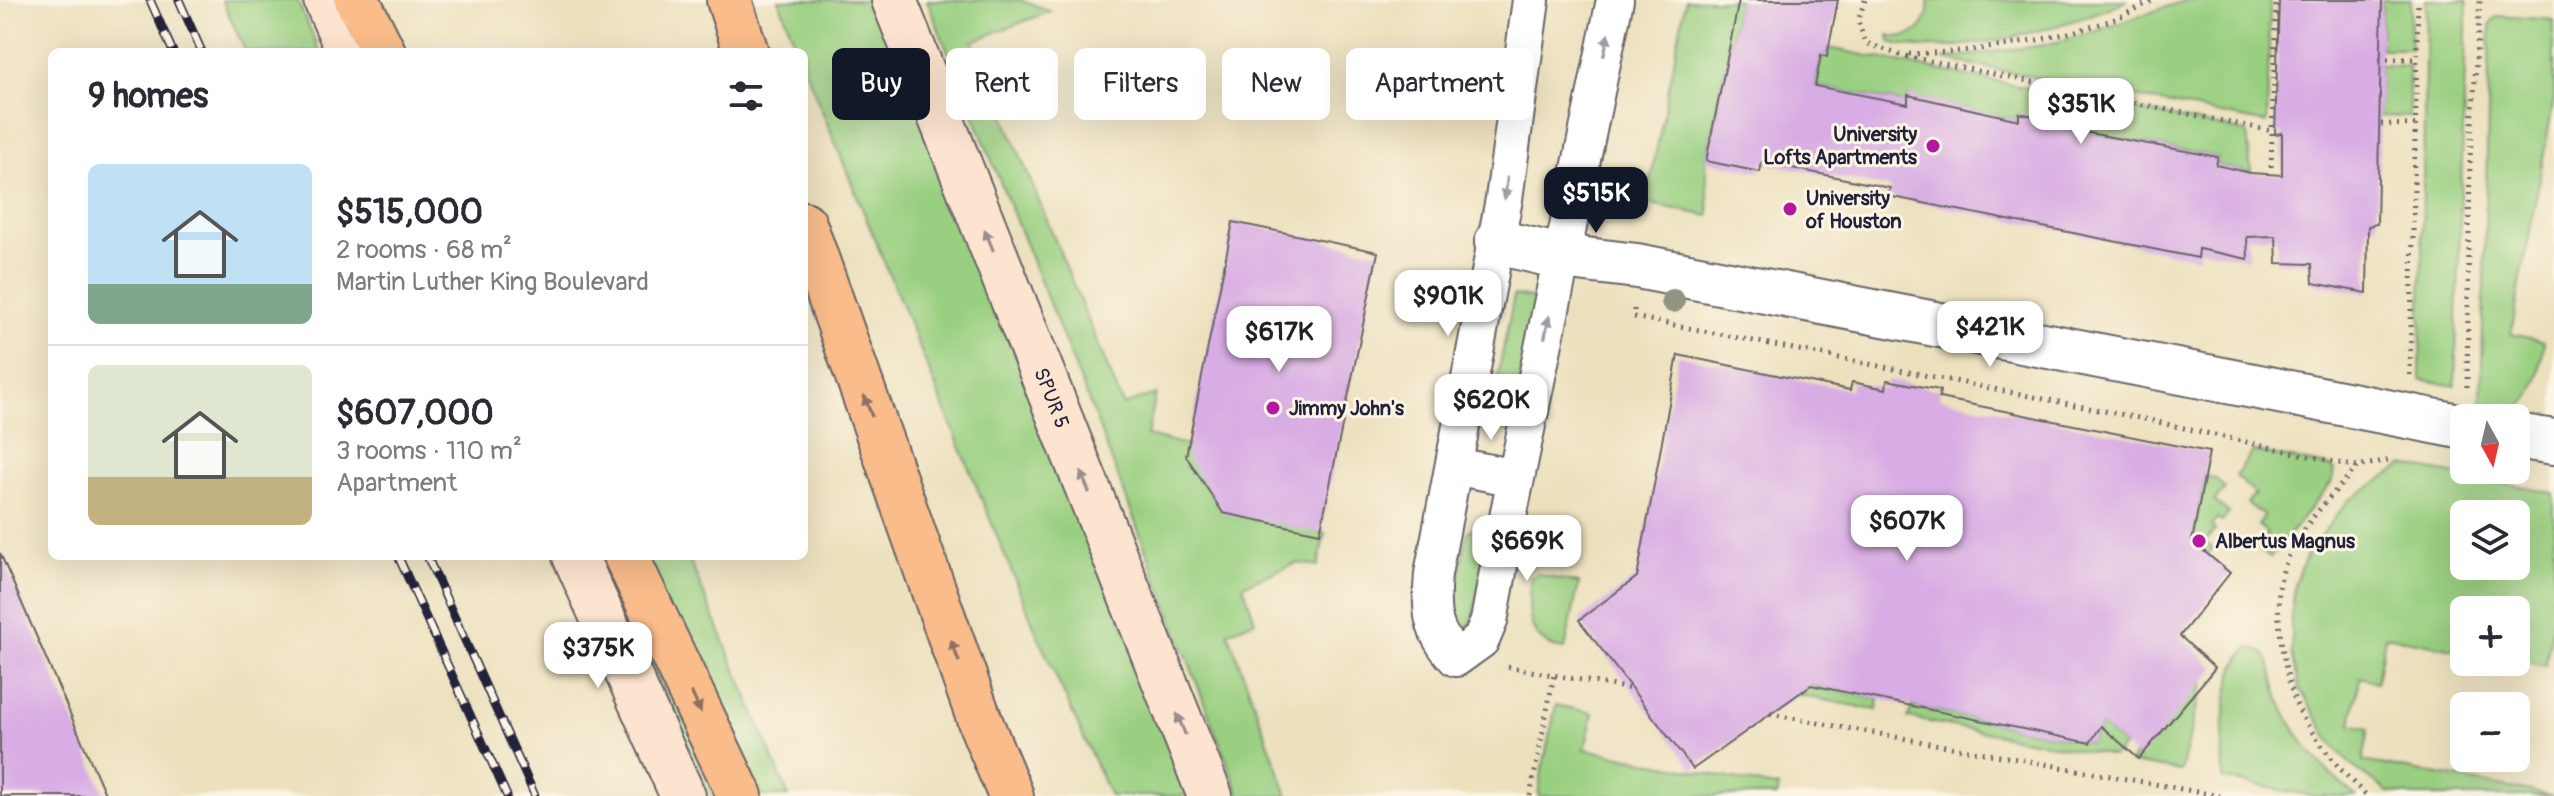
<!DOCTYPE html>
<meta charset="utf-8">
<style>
body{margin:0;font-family:Pangolin,sans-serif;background:#f7f7f7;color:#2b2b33;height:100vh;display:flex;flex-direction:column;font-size:30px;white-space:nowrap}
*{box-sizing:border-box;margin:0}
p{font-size:26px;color:#7c7c81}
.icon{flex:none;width:44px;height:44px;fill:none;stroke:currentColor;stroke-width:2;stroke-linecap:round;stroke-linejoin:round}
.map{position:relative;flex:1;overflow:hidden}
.details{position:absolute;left:48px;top:48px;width:760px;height:512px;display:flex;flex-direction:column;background:#fff;border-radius:12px;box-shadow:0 8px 32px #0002}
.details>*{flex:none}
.top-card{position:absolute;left:832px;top:48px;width:760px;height:72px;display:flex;gap:16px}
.needle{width:52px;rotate:172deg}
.controls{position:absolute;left:2450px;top:404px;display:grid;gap:16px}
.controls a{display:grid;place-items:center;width:80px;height:80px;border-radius:12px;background:#fff;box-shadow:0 8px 32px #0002;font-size:40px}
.price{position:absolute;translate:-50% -68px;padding:0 18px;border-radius:16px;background:#fff;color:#222;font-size:26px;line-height:52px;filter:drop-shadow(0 2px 4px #0008)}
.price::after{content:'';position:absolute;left:50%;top:48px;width:24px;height:18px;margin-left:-12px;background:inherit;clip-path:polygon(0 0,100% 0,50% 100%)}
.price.selected{background:#111827;color:#fff}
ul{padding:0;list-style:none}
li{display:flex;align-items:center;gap:24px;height:200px;padding:0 40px}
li+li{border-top:2px solid #e1e1e2}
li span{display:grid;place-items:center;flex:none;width:224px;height:160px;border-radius:12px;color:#555}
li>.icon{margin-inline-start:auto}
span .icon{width:96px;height:96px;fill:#fffc;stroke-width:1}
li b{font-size:34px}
h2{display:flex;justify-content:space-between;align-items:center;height:96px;padding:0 40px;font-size:34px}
.chip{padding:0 28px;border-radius:12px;background:#fff;box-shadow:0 8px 32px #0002;font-size:28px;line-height:72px}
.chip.selected{background:#111827;color:#fff}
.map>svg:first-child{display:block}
</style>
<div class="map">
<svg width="2554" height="796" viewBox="0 0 2554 796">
<rect width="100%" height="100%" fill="#fcf5e5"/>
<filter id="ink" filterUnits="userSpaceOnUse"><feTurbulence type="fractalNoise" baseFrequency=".0125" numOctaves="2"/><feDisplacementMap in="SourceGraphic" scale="16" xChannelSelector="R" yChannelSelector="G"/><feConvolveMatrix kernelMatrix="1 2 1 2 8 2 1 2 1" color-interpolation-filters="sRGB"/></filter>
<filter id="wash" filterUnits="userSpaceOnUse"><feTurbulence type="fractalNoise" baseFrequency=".006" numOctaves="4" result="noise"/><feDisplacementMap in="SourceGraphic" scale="32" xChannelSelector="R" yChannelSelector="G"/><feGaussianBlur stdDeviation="1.8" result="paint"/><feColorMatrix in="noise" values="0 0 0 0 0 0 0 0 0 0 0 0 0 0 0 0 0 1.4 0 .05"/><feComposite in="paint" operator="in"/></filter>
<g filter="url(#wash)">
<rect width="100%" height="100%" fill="#ece0bd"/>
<path fill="#99cf80" stroke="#5e785e" stroke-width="2" fill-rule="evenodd" d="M222 0H297L320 52H246Z
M779 0H876L1192 796H1110L1041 643 804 67V52H798Z
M927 0H1020L1051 11 973 41 1123 405 1156 394 1147 436 1187 445 1231 513 1325 533 1318 566 1297 563 1243 585 1255 621 1228 632 1288 796H1240L1094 414Z
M1686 0H1739L1706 161 1709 216 1646 203Z
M1928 0H2127C2073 26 1948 60 1890 42L1889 35C1914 42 1931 24 1928 0Z
M2186 0H2270L2267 123 1943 59 2045 45 2094 32Z
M2382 0H2411L2410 49H2381Z
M2426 0H2467L2455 386 2420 379Z
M2499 16 2554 20V99L2511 334 2544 341C2539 368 2540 399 2512 412L2481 405 2490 25 2494 19Z
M1829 48 2247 132 2251 173 2216 165 2218 157 2062 128 2063 123 2019 114V120L1908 96V104L1815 86 1821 55 1827 56Z
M2380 65 2409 66V117L2379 116Z
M1514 295 1537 299 1509 430 1491 427 1489 420Z
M2253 451 2331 467 2334 470 2333 481 2270 558 2256 547 2267 533 2258 525 2264 516 2247 503 2255 494 2236 476Z
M2404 465 2554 493V619L2545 666 2516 660V610H2464V651L2385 636 2377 682 2360 677 2351 724 2369 729 2363 761 2554 796H2415L2388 792 2351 765 2331 743 2299 687 2292 653 2291 617 2295 583 2308 552 2348 501ZM2464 514H2516V566H2464Z
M2204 476 2214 478 2225 488 2214 501 2229 513 2222 522 2217 519 2211 526 2215 530 2205 542 2212 548 2208 554 2192 541Z
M1472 528 1488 532 1473 620 1468 626 1457 628 1451 619 1467 533Z
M601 556H688L789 796H711Z
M1537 574 1579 583 1565 649C1525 646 1527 607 1531 578Z
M2250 648C2274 648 2272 680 2279 698 2296 739 2321 769 2356 796H2313L2223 779C2222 751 2222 662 2250 648Z
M2203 681 2181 771 2130 763 2135 755Z
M1811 685 1879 699 1877 710 1797 695Z
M1556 705 1593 713 1585 749 1779 788 1777 796H1538C1542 765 1550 736 1556 705Z
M1912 706 2090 743 2101 726 2124 746 2113 756 1908 718Z"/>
<g id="blocks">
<path fill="#d8ace4" d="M1739 0H1838L1827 57 1821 55 1815 86 1908 104V95L2019 120V113L2063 122 2062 128 2218 157 2216 165 2251 173 2282 175V133L2275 134 2279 0H2382L2377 224 2368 226 2367 293 2313 283 2312 264 2277 263 2276 236 2247 237 2248 259 2199 249 2198 258 1888 196 1890 188 1762 162 1760 172 1706 161Z
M1233 222 1378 252 1320 533 1223 513 1186 456Z
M1678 355 1850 390 1852 382 1886 389 1887 380 1940 390 1939 398 2209 452 2192 541 2230 573 2180 636 2215 668 2139 759 2101 726 2090 743 1811 685 1693 769 1579 620 1637 577Z
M0 553 106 796H0Z"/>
</g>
</g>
<g filter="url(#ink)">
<use href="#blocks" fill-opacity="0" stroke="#696468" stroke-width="2"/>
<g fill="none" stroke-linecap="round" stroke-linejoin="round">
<defs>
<path id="minor" d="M1531 0 1504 199 1433 574C1430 610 1430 630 1456 658L1481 640 1489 621 1509 512 1615 0
M1454 466 1516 478"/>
<path id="tertiary" d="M1497 242 1561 257 1637 266 2464 427
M2516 436 2554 442"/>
<g id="secondary">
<path d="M326 0 349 52"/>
<path id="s1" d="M894 0 1210 796"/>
<path d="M575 556 683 796"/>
</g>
<path id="motorway" d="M357 0 383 52
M729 0 746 52
M804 224 981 724 1011 796
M626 556 740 796"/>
</defs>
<use href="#minor" stroke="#696468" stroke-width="40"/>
<use href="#tertiary" stroke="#696468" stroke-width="48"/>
<use href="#secondary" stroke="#696468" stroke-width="48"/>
<use href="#motorway" stroke="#696468" stroke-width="48"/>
<path stroke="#696468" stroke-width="5" stroke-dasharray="2 6" stroke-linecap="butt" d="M1865 0 1858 21 1866 43 1900 55 2272 131
M1909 54C1975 52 2047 42 2109 21 2124 16 2139 7 2154 0
M2379 59H2418
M2381 124 2417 125
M2271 167 2276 0
M1634 309V317L2144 419 2357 467 2392 459
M2410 375 2418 0
M2467 387 2470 158 2480 0
M2357 467C2328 500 2292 534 2281 578 2273 608 2285 682 2299 710 2312 736 2345 778 2368 796
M1508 667 1632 689
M1770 714 2220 796
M1530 796 1554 675"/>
<use href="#minor" stroke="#fff" stroke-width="36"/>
<use href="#tertiary" stroke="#fff" stroke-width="44"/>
<use href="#secondary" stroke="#fde4d0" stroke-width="44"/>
<use href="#motorway" stroke="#f9bc8a" stroke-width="44"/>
<defs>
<path id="rail" d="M150 0 173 52
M179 0 202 52
M398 556 507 796
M427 556 535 796"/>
</defs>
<use href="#rail" stroke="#22223b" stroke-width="9"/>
<use href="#rail" stroke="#fcf5e5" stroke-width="6" stroke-dasharray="18" stroke-linecap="butt"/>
</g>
<circle fill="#919481" cx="1673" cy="301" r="12"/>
<defs><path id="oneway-solid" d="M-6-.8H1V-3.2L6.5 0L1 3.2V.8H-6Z" transform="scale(2)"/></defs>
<g fill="#9c9ca7">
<use href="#oneway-solid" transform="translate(1606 45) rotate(-78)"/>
<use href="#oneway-solid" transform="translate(1506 188) rotate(98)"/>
<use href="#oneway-solid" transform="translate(1547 327) rotate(-78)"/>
</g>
<g fill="#9a8d8d">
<use href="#oneway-solid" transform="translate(989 240) rotate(-112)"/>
<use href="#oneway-solid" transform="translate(1085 482) rotate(-112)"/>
<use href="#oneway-solid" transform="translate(1181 724) rotate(-112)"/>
</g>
<g fill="#8e6f62">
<use href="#oneway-solid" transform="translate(868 406) rotate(-110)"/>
<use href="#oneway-solid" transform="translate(955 651) rotate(-110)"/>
<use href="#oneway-solid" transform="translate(696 702) rotate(65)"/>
</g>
</g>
<g fill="#b5179e" stroke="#fcf5e5" stroke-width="3">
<circle cx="1933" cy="146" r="8"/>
<circle cx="1790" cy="209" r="8"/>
<circle cx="1273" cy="408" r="8"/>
<circle cx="2199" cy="541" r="8"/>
</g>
<g text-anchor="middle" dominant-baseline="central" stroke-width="6" stroke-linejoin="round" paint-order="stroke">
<g font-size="20" font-weight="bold" fill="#22223b" stroke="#fcf5e5" text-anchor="start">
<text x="1917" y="134" text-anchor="end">University<tspan x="1917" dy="23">Lofts Apartments</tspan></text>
<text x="1806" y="198">University<tspan x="1806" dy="23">of Houston</tspan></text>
<text x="1289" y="408">Jimmy John's</text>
<text x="2215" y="541">Albertus Magnus</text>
</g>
<g font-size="20" fill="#22223b" stroke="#fcf5e5">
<text stroke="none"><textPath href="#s1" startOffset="428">SPUR 5</textPath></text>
</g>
</g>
</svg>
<div class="controls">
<a><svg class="needle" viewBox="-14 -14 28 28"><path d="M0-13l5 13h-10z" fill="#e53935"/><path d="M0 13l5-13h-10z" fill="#7c7c81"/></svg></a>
<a><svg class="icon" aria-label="layers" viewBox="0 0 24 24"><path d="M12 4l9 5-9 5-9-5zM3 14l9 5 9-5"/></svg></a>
<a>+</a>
<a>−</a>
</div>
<b class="price" style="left:2081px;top:146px">$351K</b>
<b class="price selected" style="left:1596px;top:235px">$515K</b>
<b class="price" style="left:1448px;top:338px">$901K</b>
<b class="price" style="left:1990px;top:369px">$421K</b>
<b class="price" style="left:1279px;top:374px">$617K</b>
<b class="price" style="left:1491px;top:442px">$620K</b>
<b class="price" style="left:1907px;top:563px">$607K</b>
<b class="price" style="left:1527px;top:583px">$669K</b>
<b class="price" style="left:598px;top:690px">$375K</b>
<div class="top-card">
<a class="chip selected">Buy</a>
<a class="chip">Rent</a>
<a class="chip">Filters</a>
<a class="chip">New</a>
<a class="chip">Apartment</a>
</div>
<section class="details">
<h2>9 homes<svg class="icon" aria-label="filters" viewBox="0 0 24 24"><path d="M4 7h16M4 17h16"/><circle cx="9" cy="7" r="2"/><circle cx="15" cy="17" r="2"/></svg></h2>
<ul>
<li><span style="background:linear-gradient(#bfe0f5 75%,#7fa58c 0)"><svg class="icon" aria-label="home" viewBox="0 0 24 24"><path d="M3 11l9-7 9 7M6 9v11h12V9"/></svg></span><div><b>$515,000</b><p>2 rooms · 68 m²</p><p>Martin Luther King Boulevard</p></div></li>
<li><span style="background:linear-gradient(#dfe7d0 70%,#c2b280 0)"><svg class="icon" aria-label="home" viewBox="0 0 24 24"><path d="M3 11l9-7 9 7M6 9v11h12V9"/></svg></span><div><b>$607,000</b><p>3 rooms · 110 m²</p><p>Apartment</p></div></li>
</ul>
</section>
</div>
